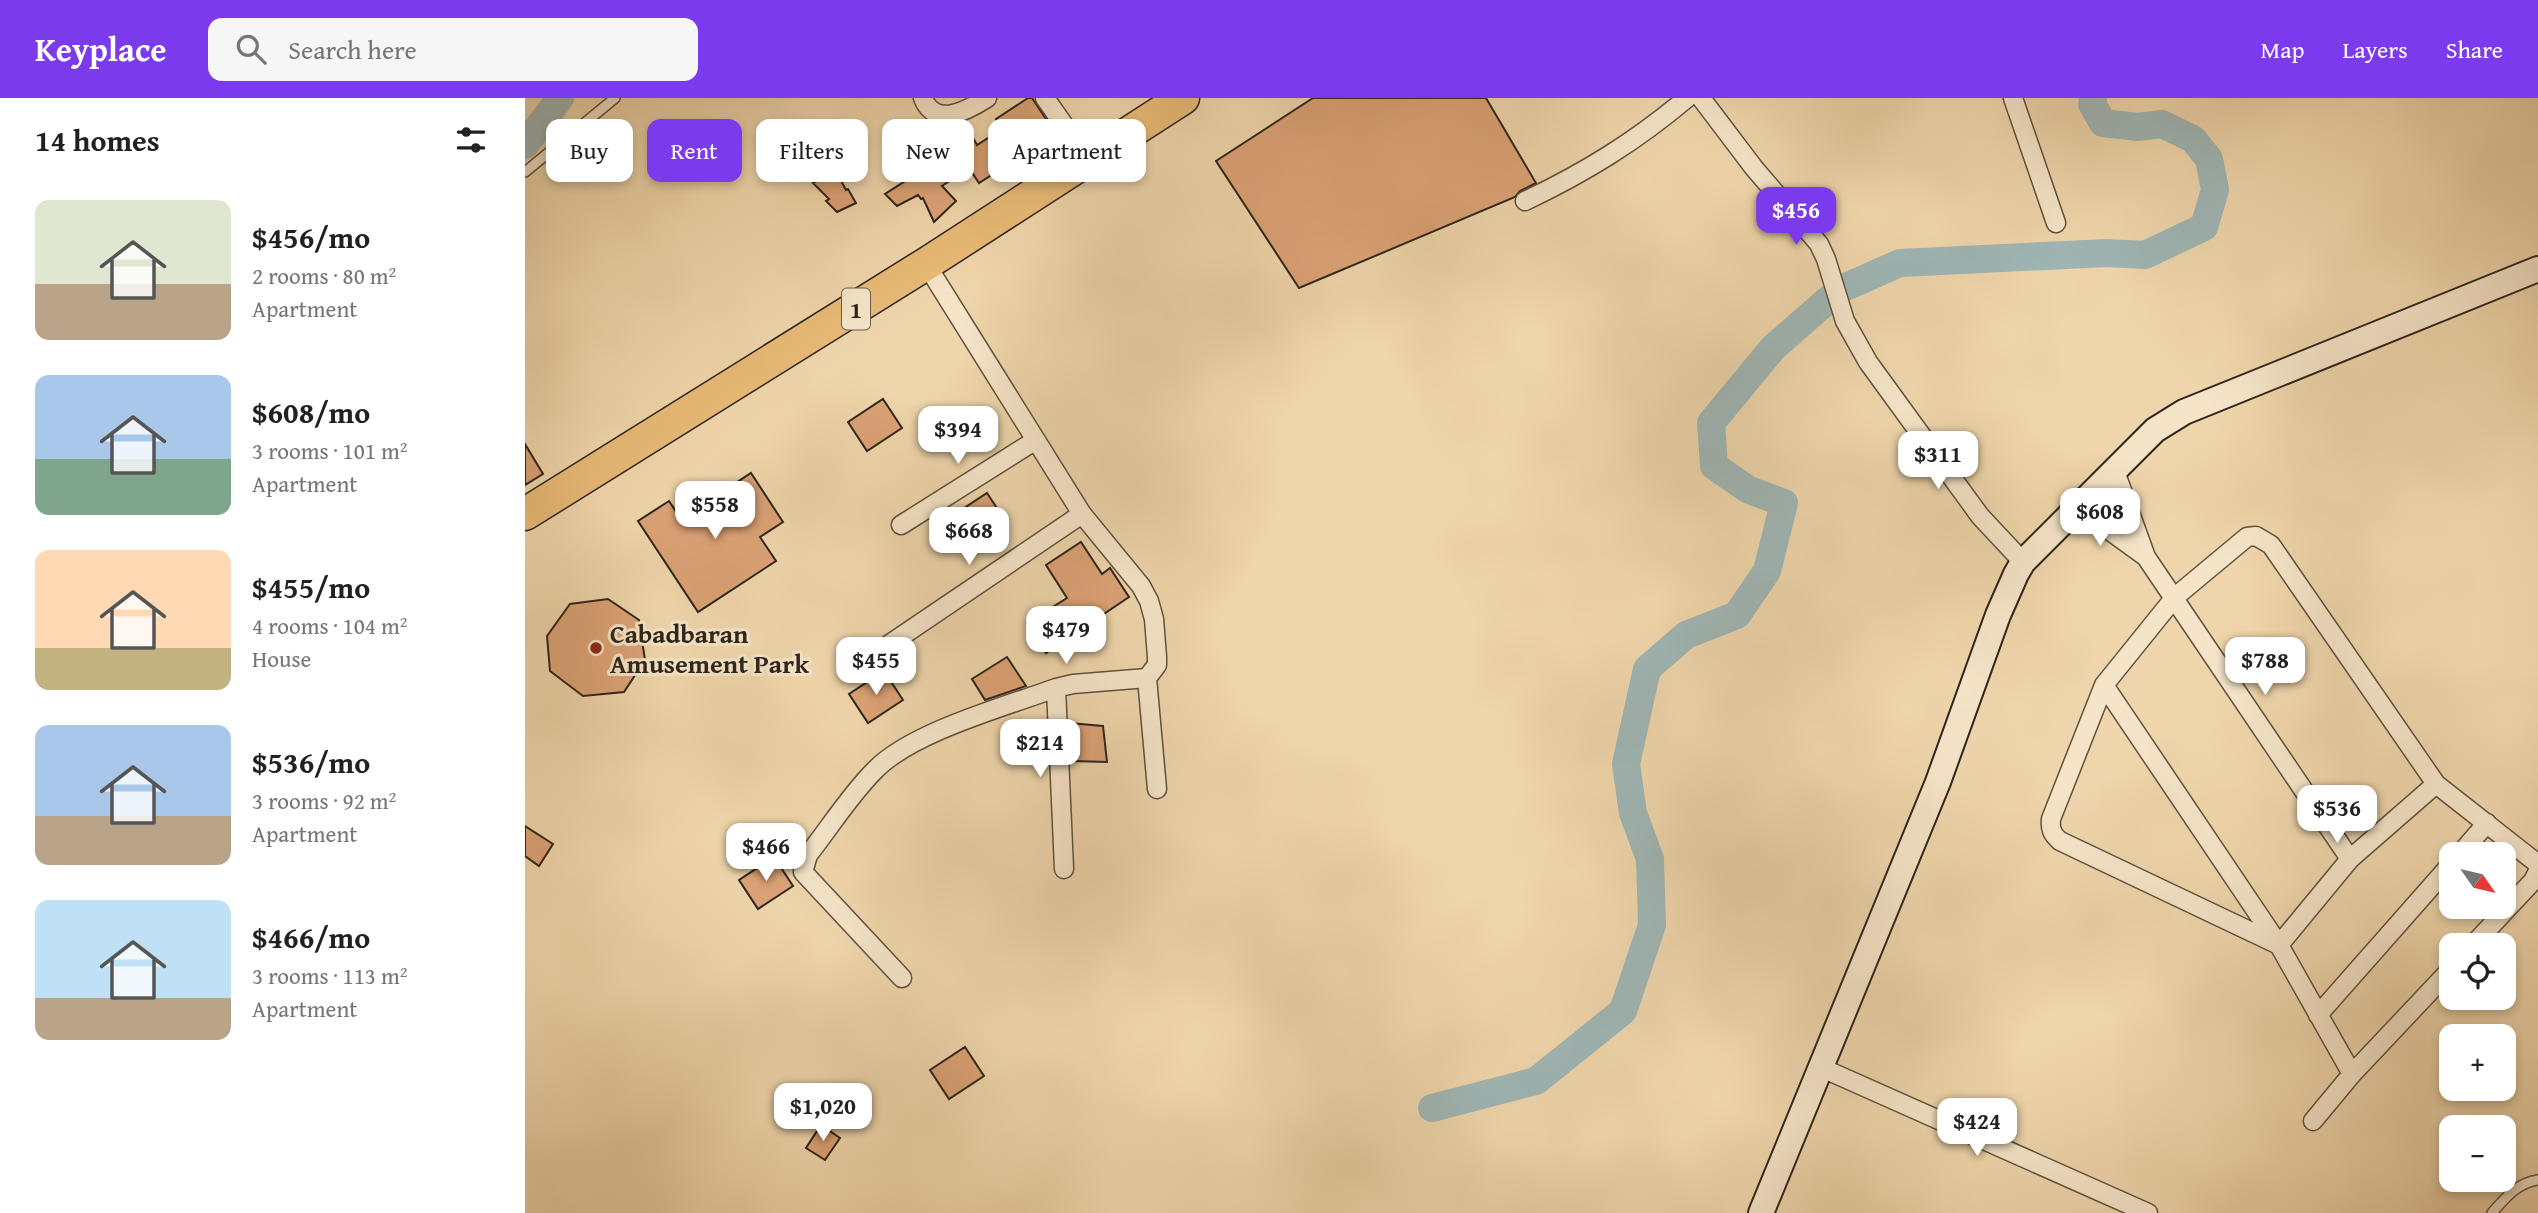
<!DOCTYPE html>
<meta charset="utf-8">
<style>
body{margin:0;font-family:"Gentium Book Plus",serif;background:#f6f6f6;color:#202124;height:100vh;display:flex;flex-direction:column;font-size:26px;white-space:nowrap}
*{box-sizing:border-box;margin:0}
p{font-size:23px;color:#757577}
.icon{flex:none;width:38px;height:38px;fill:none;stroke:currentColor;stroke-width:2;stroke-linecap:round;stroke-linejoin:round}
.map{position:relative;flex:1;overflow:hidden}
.sheet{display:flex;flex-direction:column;background:#fff;width:525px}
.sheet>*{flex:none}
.guide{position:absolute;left:21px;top:21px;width:665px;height:63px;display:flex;gap:14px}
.needle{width:46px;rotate:124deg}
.tools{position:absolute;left:1914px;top:744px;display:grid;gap:14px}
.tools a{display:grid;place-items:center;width:77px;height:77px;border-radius:14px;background:#fff;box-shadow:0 4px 10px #0003;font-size:35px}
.price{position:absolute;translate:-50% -60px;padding:0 16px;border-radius:14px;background:#fff;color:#222;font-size:23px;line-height:46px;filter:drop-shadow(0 2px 4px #0008)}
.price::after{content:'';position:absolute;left:50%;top:42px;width:21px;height:16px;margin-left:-10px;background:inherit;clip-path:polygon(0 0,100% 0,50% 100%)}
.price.active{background:#7c3aed;color:#fff}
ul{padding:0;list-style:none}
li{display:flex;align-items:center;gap:21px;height:175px;padding:0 35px}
li span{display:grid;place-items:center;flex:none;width:196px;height:140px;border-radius:14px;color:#555}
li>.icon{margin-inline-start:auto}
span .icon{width:84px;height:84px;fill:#fffc;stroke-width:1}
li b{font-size:30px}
h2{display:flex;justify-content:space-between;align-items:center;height:84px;padding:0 35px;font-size:30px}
.chip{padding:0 24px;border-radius:14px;background:#fff;box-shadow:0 4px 10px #0003;font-size:24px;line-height:63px}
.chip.active{background:#7c3aed;color:#fff}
header{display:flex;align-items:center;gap:42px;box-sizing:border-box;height:98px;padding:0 35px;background:#7c3aed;color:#fff}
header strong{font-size:33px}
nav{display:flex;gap:38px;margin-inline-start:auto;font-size:24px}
.search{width:490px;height:63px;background:#f6f6f6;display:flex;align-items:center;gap:18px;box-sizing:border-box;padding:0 24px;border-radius:14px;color:#757577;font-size:26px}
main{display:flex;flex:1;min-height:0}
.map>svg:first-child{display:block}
</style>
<header>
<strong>Keyplace</strong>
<div class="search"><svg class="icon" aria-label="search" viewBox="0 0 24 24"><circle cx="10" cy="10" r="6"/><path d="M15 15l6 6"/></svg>Search here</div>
<nav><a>Map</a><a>Layers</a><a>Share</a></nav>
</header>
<main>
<section class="sheet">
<h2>14 homes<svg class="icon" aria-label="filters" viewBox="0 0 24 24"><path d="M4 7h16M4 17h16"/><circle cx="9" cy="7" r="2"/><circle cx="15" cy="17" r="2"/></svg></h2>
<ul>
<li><span style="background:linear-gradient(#dfe7d0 60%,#b9a48a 0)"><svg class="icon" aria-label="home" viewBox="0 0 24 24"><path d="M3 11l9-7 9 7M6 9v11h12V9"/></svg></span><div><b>$456/mo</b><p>2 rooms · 80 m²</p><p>Apartment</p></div></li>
<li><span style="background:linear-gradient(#a9c7e8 60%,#7fa58c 0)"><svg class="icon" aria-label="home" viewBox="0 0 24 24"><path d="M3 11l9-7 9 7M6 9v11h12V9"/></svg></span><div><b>$608/mo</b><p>3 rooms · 101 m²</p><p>Apartment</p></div></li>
<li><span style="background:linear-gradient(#ffd9b3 70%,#c2b280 0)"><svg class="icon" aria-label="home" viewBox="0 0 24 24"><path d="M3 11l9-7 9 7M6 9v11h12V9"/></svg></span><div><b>$455/mo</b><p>4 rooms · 104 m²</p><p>House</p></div></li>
<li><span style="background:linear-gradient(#a9c7e8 65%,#b9a48a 0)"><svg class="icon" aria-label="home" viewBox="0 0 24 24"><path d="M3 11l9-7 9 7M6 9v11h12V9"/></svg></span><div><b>$536/mo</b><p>3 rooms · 92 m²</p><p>Apartment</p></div></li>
<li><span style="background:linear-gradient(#bfe0f5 70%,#b9a48a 0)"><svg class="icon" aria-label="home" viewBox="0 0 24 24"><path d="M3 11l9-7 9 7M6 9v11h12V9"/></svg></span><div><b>$466/mo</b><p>3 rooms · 113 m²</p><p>Apartment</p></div></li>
</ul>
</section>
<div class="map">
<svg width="2013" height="1115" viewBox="0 0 2013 1115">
<rect width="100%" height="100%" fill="#efd5ab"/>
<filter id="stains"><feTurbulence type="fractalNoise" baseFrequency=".00286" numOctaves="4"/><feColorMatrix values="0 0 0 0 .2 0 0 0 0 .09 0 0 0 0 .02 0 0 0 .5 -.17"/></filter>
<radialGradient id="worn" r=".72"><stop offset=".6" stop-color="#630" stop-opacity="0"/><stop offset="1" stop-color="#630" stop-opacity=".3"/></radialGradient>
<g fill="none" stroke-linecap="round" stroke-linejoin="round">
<path stroke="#9fb6b5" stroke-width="28" d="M0 47 35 0
M1323 188 1375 165 1582 155 1620 157 1679 129 1690 92 1684 61 1668 41 1637 26 1613 29 1578 25 1567 6 1568 0
M907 1010 1011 983 1098 913 1127 827 1125 761 1108 715 1101 666 1122 571 1161 537 1212 517 1242 473 1259 405 1224 392 1189 368 1186 325 1248 250 1304 201"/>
</g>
<path fill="#dba275" stroke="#2d251a" stroke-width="2" d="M503 0H507L525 27 485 53 487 56 467 69 471 74 454 85 444 70 417 88 431 103 409 124 398 100 396 101 393 97 372 108 360 96 448 40 452 47 477 31 471 21Z
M788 0H961L1011 85 995 93 990 99 774 190 691 63Z
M311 73 321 92 323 91 331 105 312 114 301 103 304 101 288 85Z
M358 301 377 330 342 353 323 324Z
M0 346 18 376 0 387Z
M226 375 258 424 235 439 251 463 173 514 113 423 144 403 156 421Z
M462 395 481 424 446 447 427 418Z
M556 444 577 476 585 470 604 499 521 555 502 525 542 500 521 467Z
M83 501 114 522 120 562 99 594 58 598 25 573 22 538 45 506Z
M482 559 501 588 460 602 447 581Z
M359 573 378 602 343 625 324 596Z
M544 625 578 628 582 664 546 663Z
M0 728 28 746 14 768 0 758Z
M249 759 268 788 233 811 214 782Z
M440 949 459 978 424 1001 405 972Z
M296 1027 315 1040 300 1062 281 1050Z"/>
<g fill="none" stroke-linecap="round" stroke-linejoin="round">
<defs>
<path id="lane" d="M0 74 90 0
M1967 1115C1980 1100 1992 1085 2013 1082"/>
<path id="street" d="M398 0C410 31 443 12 462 0
M520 0 563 61
M1176 0 1229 70 1294 146 1301 161 1320 223 1343 264 1455 418 1498 464
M1488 0 1531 125
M1000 103C1061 74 1111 43 1162 0
M1590 373 1621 459 1825 761
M1552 409 1621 459
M376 427 511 342
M353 554 557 416
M622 580 632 691
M1579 587 1754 847 1827 976
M531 590 539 771
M1911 686 1825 761 1754 847 1535 743C1527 736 1525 731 1526 721L1579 587 1650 499 1722 439 1731 438 1746 447 1911 686 2013 766
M1935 756 1962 725
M1948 847 2008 783 2013 773
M377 880 278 774 283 757C305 729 325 697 350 672 387 634 479 609 531 590L548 586 622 580 632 567V559L629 521 624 503 616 488 557 416 401 166
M1793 917 1927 765
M1297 970 1623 1115
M1788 1023 1827 976 1927 870"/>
<path id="secondary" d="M1236 1115 1413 684 1473 517 1491 476 1498 464 1630 332 1659 314 2013 171"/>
<path id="highway" d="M0 416 401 166 658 0"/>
</defs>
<use href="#lane" stroke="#5e513e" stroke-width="12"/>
<use href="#street" stroke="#5e513e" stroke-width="21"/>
<use href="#secondary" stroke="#2d251a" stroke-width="28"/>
<use href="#highway" stroke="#2d251a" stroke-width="35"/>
<use href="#lane" stroke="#f5e4c8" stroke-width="9"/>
<use href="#street" stroke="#f5e4c8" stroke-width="18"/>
<use href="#secondary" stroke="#f5e4c8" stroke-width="24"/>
<use href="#highway" stroke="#e8ba76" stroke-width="32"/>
</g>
<circle fill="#8f2418" stroke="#f5e4c8" stroke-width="2.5" cx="71" cy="550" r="7"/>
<g text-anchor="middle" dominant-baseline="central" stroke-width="6" stroke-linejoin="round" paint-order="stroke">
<rect fill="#f5e4c8" stroke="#695e4e" stroke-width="2" x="317" y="190.5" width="28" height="41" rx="5"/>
<g font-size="24" font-weight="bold" fill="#2d251a">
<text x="331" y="211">1</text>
</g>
<g font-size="26" font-weight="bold" fill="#2d251a" stroke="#f5e4c8" text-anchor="start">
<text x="85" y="535">Cabadbaran<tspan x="85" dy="30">Amusement Park</tspan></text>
</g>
</g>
<rect width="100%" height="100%" filter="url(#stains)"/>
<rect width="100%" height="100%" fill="url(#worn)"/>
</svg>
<div class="tools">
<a><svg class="needle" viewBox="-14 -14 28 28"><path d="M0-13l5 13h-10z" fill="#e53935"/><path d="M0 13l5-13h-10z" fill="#757577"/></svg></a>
<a><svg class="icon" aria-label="locate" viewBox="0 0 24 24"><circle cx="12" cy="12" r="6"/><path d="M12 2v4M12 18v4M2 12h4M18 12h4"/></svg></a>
<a>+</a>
<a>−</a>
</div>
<b class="price active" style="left:1271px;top:149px">$456</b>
<b class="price" style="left:433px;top:368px">$394</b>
<b class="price" style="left:1413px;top:393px">$311</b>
<b class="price" style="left:190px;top:443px">$558</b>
<b class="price" style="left:1575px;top:450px">$608</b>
<b class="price" style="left:444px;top:469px">$668</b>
<b class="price" style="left:541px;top:568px">$479</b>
<b class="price" style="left:351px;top:599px">$455</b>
<b class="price" style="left:1740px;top:599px">$788</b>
<b class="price" style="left:515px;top:681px">$214</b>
<b class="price" style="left:1812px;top:747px">$536</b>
<b class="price" style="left:241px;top:785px">$466</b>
<b class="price" style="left:298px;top:1045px">$1,020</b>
<b class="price" style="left:1452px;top:1060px">$424</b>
<div class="guide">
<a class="chip">Buy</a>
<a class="chip active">Rent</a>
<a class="chip">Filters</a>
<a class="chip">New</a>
<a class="chip">Apartment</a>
</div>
</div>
</main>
